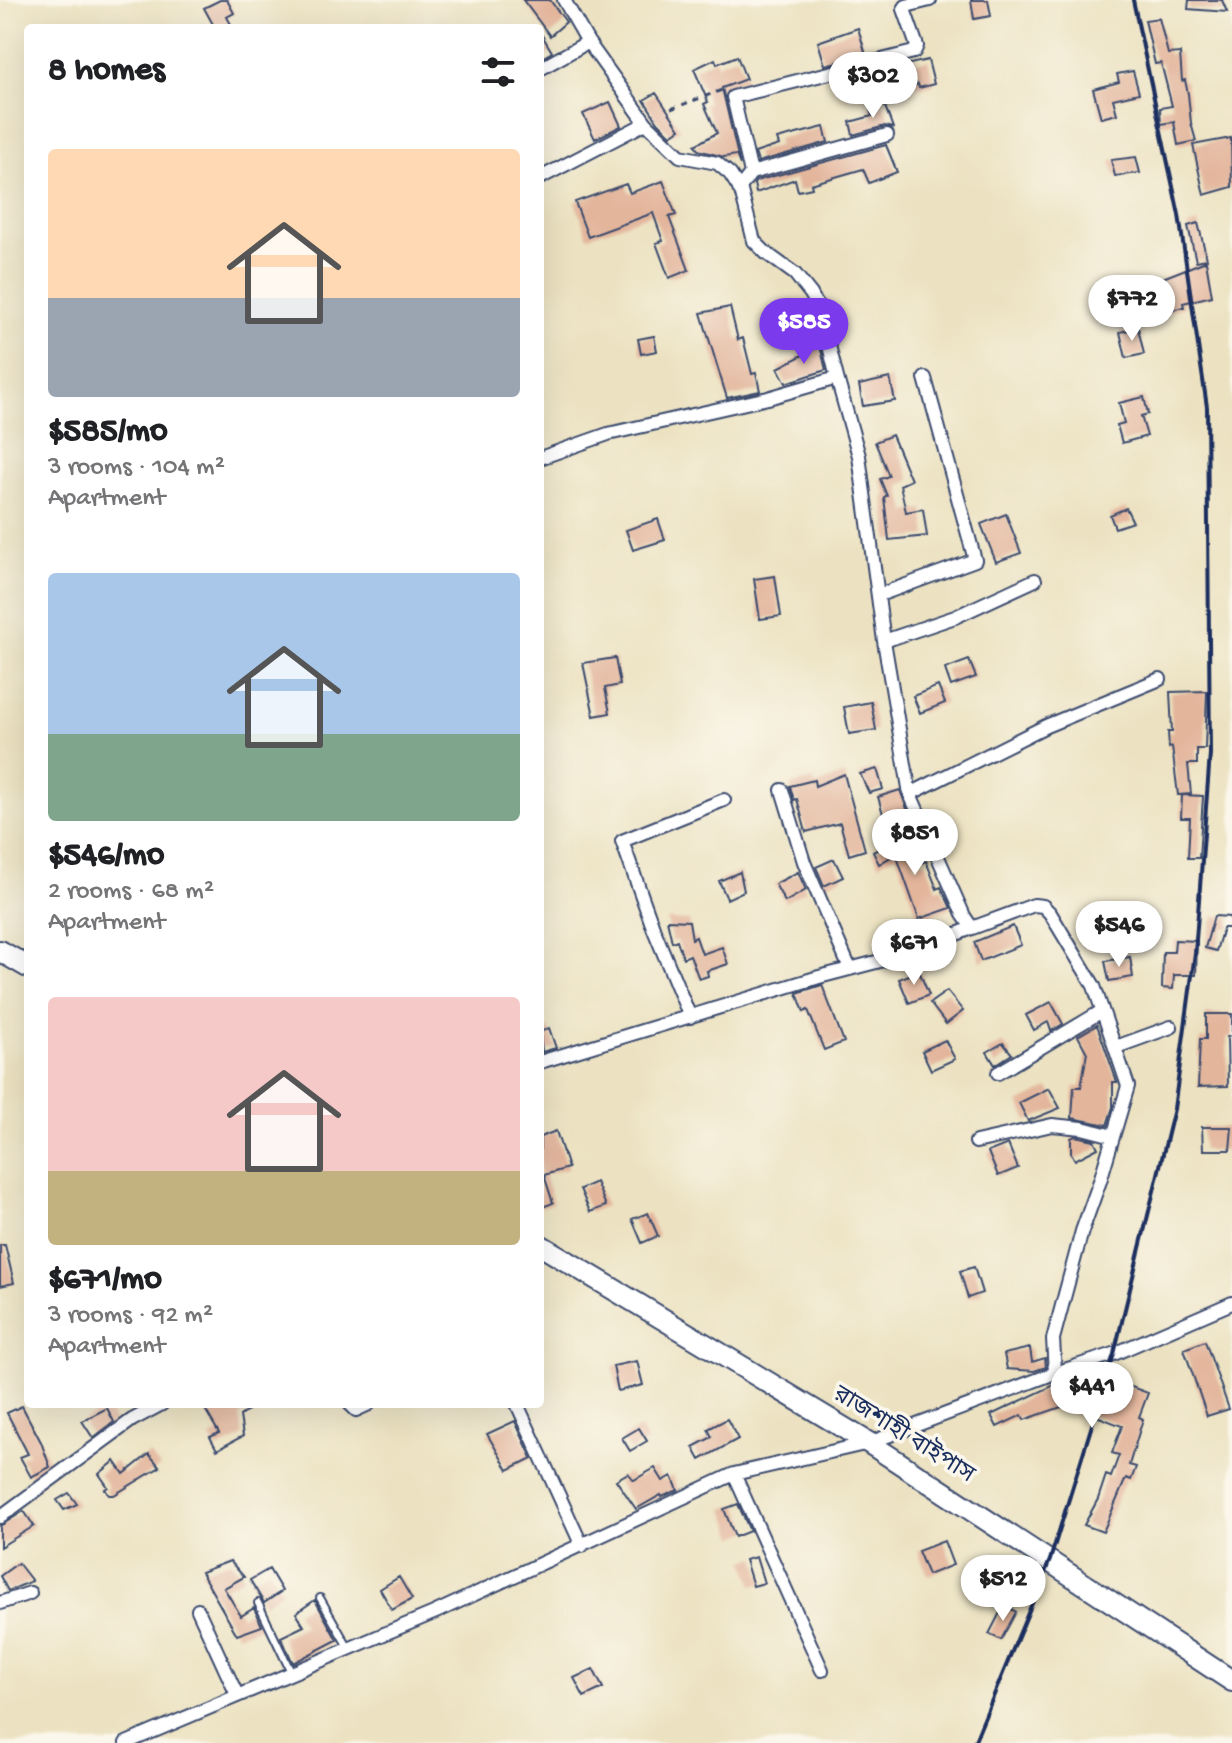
<!DOCTYPE html>
<meta charset="utf-8">
<style>
body{margin:0;font-family:"Gochi Hand","Noto Sans Bengali",sans-serif;background:#f2f2f2;color:#202124;height:100vh;display:flex;flex-direction:column;font-size:30px;white-space:nowrap}
*{box-sizing:border-box;margin:0}
p{font-size:26px;color:#757577}
.icon{flex:none;width:44px;height:44px;fill:none;stroke:currentColor;stroke-width:2;stroke-linecap:round;stroke-linejoin:round}
.map{position:relative;flex:1;overflow:hidden}
.side{position:absolute;left:24px;top:24px;width:520px;height:1384px;display:flex;flex-direction:column;background:#fff;border-radius:8px;box-shadow:0 8px 32px #0002}
.side>*{flex:none}
.price{position:absolute;translate:-50% -68px;padding:0 18px;border-radius:28px;background:#fff;color:#222;font-size:26px;line-height:52px;filter:drop-shadow(0 2px 4px #0008)}
.price::after{content:'';position:absolute;left:50%;top:48px;width:24px;height:18px;margin-left:-12px;background:inherit;clip-path:polygon(0 0,100% 0,50% 100%)}
.price.active{background:#7c3aed;color:#fff}
ul{padding:0;list-style:none}
li{display:grid;align-content:center;gap:16px;height:424px;padding:0 24px}
li span{display:grid;place-items:center;height:248px;border-radius:8px;color:#555}
li>.icon{margin-inline-start:auto}
span .icon{width:144px;height:144px;fill:#fffc;stroke-width:1}
li b{font-size:34px}
h2{display:flex;justify-content:space-between;align-items:center;height:96px;padding:0 24px;font-size:34px}
.map>svg:first-child{display:block}
</style>
<div class="map">
<svg width="1232" height="1743" viewBox="0 0 1232 1743">
<rect width="100%" height="100%" fill="#fbf7ec"/>
<filter id="ink" filterUnits="userSpaceOnUse"><feTurbulence type="fractalNoise" baseFrequency=".0125" numOctaves="2"/><feDisplacementMap in="SourceGraphic" scale="16" xChannelSelector="R" yChannelSelector="G"/><feConvolveMatrix kernelMatrix="1 2 1 2 8 2 1 2 1" color-interpolation-filters="sRGB"/></filter>
<filter id="wash" filterUnits="userSpaceOnUse"><feTurbulence type="fractalNoise" baseFrequency=".006" numOctaves="4" result="noise"/><feDisplacementMap in="SourceGraphic" scale="32" xChannelSelector="R" yChannelSelector="G"/><feGaussianBlur stdDeviation="1.8" result="paint"/><feColorMatrix in="noise" values="0 0 0 0 0 0 0 0 0 0 0 0 0 0 0 0 0 1.4 0 .05"/><feComposite in="paint" operator="in"/></filter>
<g filter="url(#wash)">
<rect width="100%" height="100%" fill="#ece2c1"/>
<g id="blocks">
<path fill="#e3b59b" d="M220 0H227L234 13 227 17 233 28H215L204 8Z
M523 0H550L566 22 550 36Z
M971 0H988L991 16 974 19Z
M1189 0H1222L1227 12 1188 9Z
M1159 18 1168 54 1180 53 1182 81 1185 80 1188 94 1191 123 1196 141 1178 145 1174 122 1161 124 1160 108 1172 106 1161 63 1155 64 1145 20Z
M858 28 866 55 825 65 818 42Z
M540 32 552 52 540 59Z
M737 56 746 79 722 88 740 165 736 155 724 157 698 150 695 145 717 133 704 104 708 102 694 69 715 59 717 64Z
M928 60 934 84 919 88 918 84 878 99 869 73Z
M1133 71 1139 93 1113 99 1117 114 1101 118 1093 89 1119 82 1117 74Z
M656 93 680 129 671 135 658 122 644 100Z
M883 101 893 128 885 126 853 135 850 122 872 116 869 106Z
M610 102 621 126 595 139 583 114Z
M824 127 828 142 758 162 755 153 779 145 777 139Z
M1231 138 1232 187 1204 195 1193 145Z
M886 145 897 172 869 183 863 169 811 184 812 188 798 191 795 179 756 193 754 184 756 181Z
M1136 157 1140 173 1115 176 1111 160Z
M663 181 676 215 669 217 689 270 669 278 656 243 663 241 653 213 588 237 575 202 626 184 630 193Z
M1198 223 1207 259 1196 261 1188 226Z
M1206 261 1212 296 1183 303 1184 307 1168 311 1165 300H1168L1160 279Z
M730 307 738 340 743 338 752 374 756 373 760 391 727 398 701 313Z
M1138 328 1144 354 1126 358 1120 332Z
M654 336 657 351 641 354 638 339Z
M820 346 826 370 786 383 778 368Z
M890 378 895 401 863 406 859 385Z
M1144 397 1148 414 1141 416 1147 436 1122 443 1117 425 1124 423 1119 403Z
M892 435 911 480 900 485 906 512 923 509 927 536 889 540 884 497 887 496 880 479 889 476 875 442Z
M1126 508 1133 522 1115 528 1110 515Z
M1006 514 1021 553 996 562 981 524Z
M658 519 665 540 633 550 626 530Z
M775 576 781 616 760 619 754 579Z
M615 658 620 685 605 688 610 713 594 716 583 663Z
M969 660 976 677 951 686 945 669Z
M938 686 945 703 920 713 913 696Z
M1207 691 1205 749H1197V764H1188L1191 794 1178 795 1172 747 1169 748 1168 732H1172L1170 692Z
M871 702 876 730 849 734 844 707Z
M877 769 883 789 869 793 860 774Z
M844 774 865 850 849 855 840 823 806 832 797 799 794 800 790 786 814 780 815 786Z
M900 790 910 817 886 824 878 797Z
M1182 795 1203 796 1199 858H1188L1190 818H1181Z
M910 832 915 865 926 861 937 889 941 887 951 908 919 919 896 854 879 864 873 852Z
M834 859 843 877 824 886 816 867Z
M740 872 744 891 727 899 719 881Z
M798 872 806 890 785 902 775 884Z
M1214 916 1230 917V928H1223L1216 951 1205 948Z
M667 920 689 921 692 939 696 937 702 954 722 947 728 964 707 971 708 976 699 979 690 955 683 958 677 940 672 942Z
M1013 926 1021 945 981 961 974 942Z
M1175 940 1197 941 1196 975H1174L1173 989 1162 988 1163 952H1174Z
M1130 957 1133 977 1109 981 1105 961Z
M919 971 929 995 909 1003 899 979Z
M822 985 844 1042 824 1050 808 1010 804 1012 797 993Z
M947 991 963 1011 946 1024 930 1003Z
M1051 1002 1063 1024 1051 1031 1048 1022 1034 1030 1026 1015Z
M1206 1014H1232V1036L1227 1037 1228 1086 1198 1087 1200 1039H1206Z
M1097 1025 1117 1082H1113V1107L1107 1125 1072 1118 1074 1087H1081L1087 1053 1078 1036Z
M549 1028 556 1048 542 1052 540 1032Z
M945 1040 955 1059 931 1070 922 1051Z
M1003 1043 1012 1054 995 1065 987 1052Z
M1049 1088 1060 1108 1028 1121 1019 1103Z
M1202 1127H1232L1230 1150H1203Z
M556 1131 568 1168 544 1175 553 1203 540 1208V1137Z
M1075 1136 1094 1140 1098 1148 1075 1160 1071 1153V1138Z
M1008 1144 1018 1168 998 1176 988 1152Z
M596 1182 606 1206 590 1212 580 1189Z
M648 1213 658 1236 642 1243 632 1219Z
M0 1245H5L14 1283 0 1286Z
M974 1267 982 1293 968 1298 960 1271Z
M1205 1341 1229 1409 1207 1416 1184 1349Z
M1030 1348 1032 1362 1045 1358 1046 1367 1034 1371 1007 1369 1004 1354Z
M637 1361 643 1385 618 1391 613 1366Z
M1069 1378 1098 1387 1097 1389 1126 1396 1129 1386 1148 1393 1139 1417 1143 1419 1129 1465 1136 1467 1131 1480 1126 1478 1103 1532 1084 1525 1098 1499 1106 1475 1111 1477 1119 1455 1112 1453 1122 1426 1091 1414 1092 1410 1076 1406 1068 1408 1067 1405 1024 1420 1022 1415 997 1427 991 1415Z
M202 1404H257L240 1416 243 1436 217 1450 210 1437 219 1433Z
M22 1406 41 1442 50 1467 31 1477 20 1457 28 1454 7 1413Z
M107 1408 114 1422 93 1438 82 1421Z
M727 1419 738 1439 700 1460 693 1447 712 1437 708 1429Z
M515 1421 532 1458 508 1470 487 1434Z
M639 1428 647 1441 630 1451 622 1438Z
M149 1454 160 1467 114 1495H109L105 1489 108 1487 99 1474 115 1461 124 1474Z
M655 1468 663 1481 672 1476 678 1490 662 1497 661 1495 636 1509 616 1480 628 1473 634 1480Z
M69 1493 77 1504 64 1510 57 1500Z
M738 1504 750 1531 735 1537 724 1509Z
M24 1511 34 1526 0 1547V1526Z
M944 1541 953 1565 928 1575 918 1551Z
M756 1557 764 1583 753 1586 745 1560Z
M230 1561 244 1577 224 1588 241 1616 254 1608 262 1626 237 1635 201 1572Z
M18 1563 32 1581 8 1591 0 1576Z
M269 1569 282 1591 264 1603 250 1580Z
M399 1577 412 1599 392 1610 380 1589Z
M315 1600 337 1640 293 1663 281 1637 304 1626 296 1613Z
M1004 1605 1016 1612 1001 1640 989 1634Z
M593 1669 603 1688 584 1697 574 1678Z"/>
</g>
</g>
<g filter="url(#ink)">
<use href="#blocks" fill-opacity="0" stroke="#3a4a6d" stroke-width="2"/>
<g fill="none" stroke-linecap="round" stroke-linejoin="round">
<defs>
<path id="service" d="M320 1598 348 1647
M258 1603 291 1672"/>
<path id="minor" d="M564 0 588 42 646 123 680 156 717 163 730 174 741 191 754 241 766 253 795 274 811 294 821 313 837 378
M540 69 588 42
M751 173 887 135
M540 178 646 123
M739 189 751 173 733 97 914 52 917 46 904 9 906 6 930 0
M540 458 608 434 768 398 837 378 859 456 884 641 910 794 964 916 972 928 1034 905 1043 906 1050 913 1094 986 1128 1086 1100 1181 1082 1231 1053 1339 1055 1373
M879 595 975 560 925 378
M884 641 955 617 1035 580
M782 790 804 862 850 969
M910 794 1046 726 1160 679
M690 1017 654 930 622 841 724 800
M1116 1047 1171 1027
M540 1062 819 977 903 955 972 928
M998 1073 1102 1011
M976 1142 1052 1125 1082 1128 1113 1136
M350 1404 356 1410 369 1404
M517 1404 582 1546
M734 1474 822 1670
M0 1517 132 1420 162 1404
M0 1603 30 1593
M198 1610 237 1695
M126 1743 436 1612 734 1474 869 1443 1055 1373 1114 1354 1232 1303"/>
<path id="trunk" d="M0 951 28 967
M540 1245 869 1443 1232 1681"/>
</defs>
<use href="#service" stroke="#3a4a6d" stroke-width="10"/>
<use href="#minor" stroke="#3a4a6d" stroke-width="16"/>
<use href="#trunk" stroke="#3a4a6d" stroke-width="24"/>
<path stroke="#3a4a6d" stroke-width="3" stroke-dasharray="6 6" stroke-linecap="butt" d="M671 109 722 90"/>
<use href="#service" stroke="#fff" stroke-width="6"/>
<use href="#minor" stroke="#fff" stroke-width="12"/>
<use href="#trunk" stroke="#fff" stroke-width="20"/>
<path stroke="#1b2f5e" stroke-width="4" d="M974 1743 1050 1560 1114 1354 1174 1109 1195 953 1210 754 1207 407 1179 215 1133 0"/>
</g>
</g>
<g text-anchor="middle" dominant-baseline="central" stroke-width="7" stroke-linejoin="round" paint-order="stroke">
<g font-size="24" fill="#1b2f5e" stroke="#fbf7ec">
<text transform="translate(903 1436) rotate(32)">রাজশাহী বাইপাস</text>
</g>
</g>
</svg>
<b class="price" style="left:873px;top:120px">$302</b>
<b class="price" style="left:1132px;top:343px">$772</b>
<b class="price active" style="left:804px;top:366px">$585</b>
<b class="price" style="left:915px;top:877px">$851</b>
<b class="price" style="left:1119px;top:969px">$546</b>
<b class="price" style="left:914px;top:987px">$671</b>
<b class="price" style="left:1092px;top:1430px">$441</b>
<b class="price" style="left:1003px;top:1623px">$512</b>
<section class="side">
<h2>8 homes<svg class="icon" aria-label="filters" viewBox="0 0 24 24"><path d="M4 7h16M4 17h16"/><circle cx="9" cy="7" r="2"/><circle cx="15" cy="17" r="2"/></svg></h2>
<ul>
<li><span style="background:linear-gradient(#ffd9b3 60%,#9aa5b1 0)"><svg class="icon" aria-label="home" viewBox="0 0 24 24"><path d="M3 11l9-7 9 7M6 9v11h12V9"/></svg></span><div><b>$585/mo</b><p>3 rooms · 104 m²</p><p>Apartment</p></div></li>
<li><span style="background:linear-gradient(#a9c7e8 65%,#7fa58c 0)"><svg class="icon" aria-label="home" viewBox="0 0 24 24"><path d="M3 11l9-7 9 7M6 9v11h12V9"/></svg></span><div><b>$546/mo</b><p>2 rooms · 68 m²</p><p>Apartment</p></div></li>
<li><span style="background:linear-gradient(#f6c9c9 70%,#c2b280 0)"><svg class="icon" aria-label="home" viewBox="0 0 24 24"><path d="M3 11l9-7 9 7M6 9v11h12V9"/></svg></span><div><b>$671/mo</b><p>3 rooms · 92 m²</p><p>Apartment</p></div></li>
</ul>
</section>
</div>
